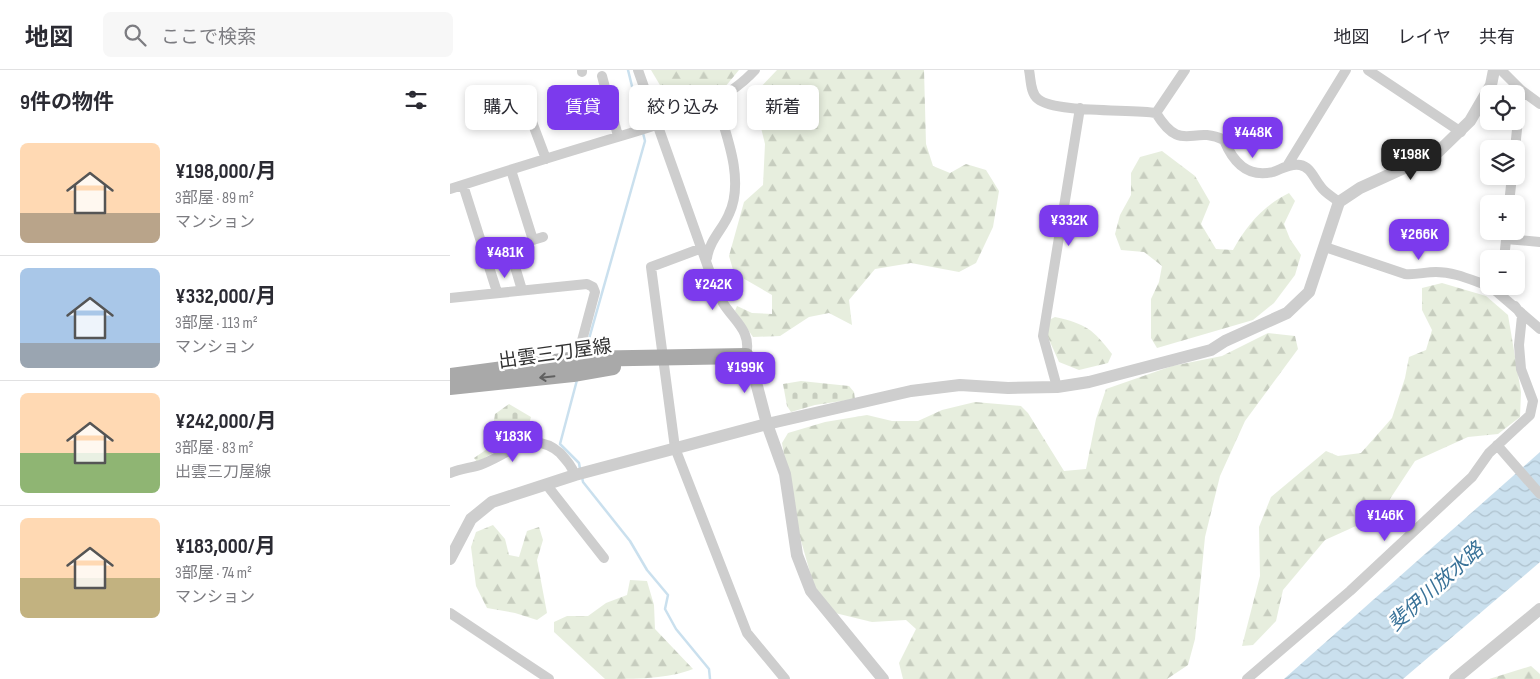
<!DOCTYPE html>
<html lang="ja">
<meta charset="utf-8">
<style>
body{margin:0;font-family:"Sofia Sans Condensed","Noto Sans JP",sans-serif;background:#f7f7f7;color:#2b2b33;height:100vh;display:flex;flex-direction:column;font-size:19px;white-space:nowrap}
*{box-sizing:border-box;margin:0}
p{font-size:16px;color:#7c7c81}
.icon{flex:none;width:28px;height:28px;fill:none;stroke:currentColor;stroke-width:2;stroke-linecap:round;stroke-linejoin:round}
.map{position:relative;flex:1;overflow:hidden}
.details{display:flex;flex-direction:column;background:#fff;width:450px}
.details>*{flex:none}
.top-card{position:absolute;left:15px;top:15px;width:475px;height:45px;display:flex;gap:10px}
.controls{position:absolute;left:1030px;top:15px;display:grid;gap:10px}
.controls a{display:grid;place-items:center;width:45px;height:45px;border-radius:8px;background:#fff;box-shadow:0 2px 8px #0003;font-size:25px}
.price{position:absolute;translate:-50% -42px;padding:0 11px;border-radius:10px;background:#7c3aed;color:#fff;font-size:16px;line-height:32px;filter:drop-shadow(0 1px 2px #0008)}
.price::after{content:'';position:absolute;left:50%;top:30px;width:15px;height:11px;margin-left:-8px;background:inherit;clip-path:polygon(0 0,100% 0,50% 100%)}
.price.selected{background:#222;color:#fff}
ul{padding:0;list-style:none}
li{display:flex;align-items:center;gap:15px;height:125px;padding:0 20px}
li+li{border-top:1px solid #e1e1e2}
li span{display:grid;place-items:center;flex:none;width:140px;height:100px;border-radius:8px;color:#555}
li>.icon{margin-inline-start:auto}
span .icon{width:60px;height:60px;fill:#fffc;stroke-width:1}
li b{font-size:21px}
h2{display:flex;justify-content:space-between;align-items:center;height:60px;padding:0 20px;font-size:21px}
.tag{padding:0 18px;border-radius:8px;background:#fff;box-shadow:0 2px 8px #0003;font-size:18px;line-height:45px}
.tag.selected{background:#7c3aed;color:#fff}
header{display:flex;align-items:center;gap:30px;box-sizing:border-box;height:70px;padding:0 25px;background:#fff;border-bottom:1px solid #e1e1e2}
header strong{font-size:24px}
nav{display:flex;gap:28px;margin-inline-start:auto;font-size:18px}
.search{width:350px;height:45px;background:#f7f7f7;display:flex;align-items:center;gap:12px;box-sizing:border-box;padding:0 18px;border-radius:8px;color:#7c7c81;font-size:19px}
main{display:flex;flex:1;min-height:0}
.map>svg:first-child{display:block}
</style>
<header>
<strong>地図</strong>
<div class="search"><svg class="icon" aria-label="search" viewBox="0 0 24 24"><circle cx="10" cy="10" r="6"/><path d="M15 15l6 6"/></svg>ここで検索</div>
<nav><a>地図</a><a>レイヤ</a><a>共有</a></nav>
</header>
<main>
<section class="details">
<h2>9件の物件<svg class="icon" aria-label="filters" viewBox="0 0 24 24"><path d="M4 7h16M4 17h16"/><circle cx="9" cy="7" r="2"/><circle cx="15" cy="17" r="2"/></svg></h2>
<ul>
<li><span style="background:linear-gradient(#ffd9b3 70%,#b9a48a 0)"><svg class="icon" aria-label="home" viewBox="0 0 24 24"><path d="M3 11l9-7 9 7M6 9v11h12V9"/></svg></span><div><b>¥198,000/月</b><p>3部屋 · 89 m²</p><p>マンション</p></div></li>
<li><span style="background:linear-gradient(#a9c7e8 75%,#9aa5b1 0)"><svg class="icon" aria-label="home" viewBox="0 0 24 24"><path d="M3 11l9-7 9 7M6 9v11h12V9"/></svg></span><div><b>¥332,000/月</b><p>3部屋 · 113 m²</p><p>マンション</p></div></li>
<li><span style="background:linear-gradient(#ffd9b3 60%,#8fb573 0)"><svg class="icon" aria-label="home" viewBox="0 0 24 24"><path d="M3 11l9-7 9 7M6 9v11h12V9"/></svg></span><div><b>¥242,000/月</b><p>3部屋 · 83 m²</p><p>出雲三刀屋線</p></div></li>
<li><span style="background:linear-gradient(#ffd9b3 60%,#c2b280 0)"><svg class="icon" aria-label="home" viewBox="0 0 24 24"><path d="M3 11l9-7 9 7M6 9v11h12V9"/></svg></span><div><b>¥183,000/月</b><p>3部屋 · 74 m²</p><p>マンション</p></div></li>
</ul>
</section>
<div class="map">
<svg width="1090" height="609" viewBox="0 0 1090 609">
<defs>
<pattern id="forest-firs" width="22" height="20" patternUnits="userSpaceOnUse" patternTransform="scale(1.25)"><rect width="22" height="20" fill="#e7eede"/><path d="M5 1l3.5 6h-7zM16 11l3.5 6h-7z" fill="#c7cdbf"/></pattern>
<pattern id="cemetery-stones" width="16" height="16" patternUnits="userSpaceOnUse" patternTransform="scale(1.25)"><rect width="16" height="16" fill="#e7eede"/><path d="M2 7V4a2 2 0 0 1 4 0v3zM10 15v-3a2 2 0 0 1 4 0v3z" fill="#c7cdbf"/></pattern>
<pattern id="water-waves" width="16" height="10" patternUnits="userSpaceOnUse" patternTransform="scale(1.25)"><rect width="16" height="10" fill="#cae0ee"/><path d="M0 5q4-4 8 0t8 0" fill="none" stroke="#aec1cd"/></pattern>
</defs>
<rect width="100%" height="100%" fill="#fff"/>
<path fill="url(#forest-firs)" d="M201 0H289L275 17 220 32Z
M327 0H474L476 74 483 96 500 103 516 94 536 100 549 121 543 157 526 193 509 202 461 193 425 199 399 230 402 255 379 243 359 247 330 266 303 267 285 241 287 236 302 243 322 244V225L284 203 279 186 294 132 313 115 315 74 303 25Z
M712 81 745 106 760 132 751 154 766 179 783 180C797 155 813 136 839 123L845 131 834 154 840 169 851 185 845 205 824 233 803 250 707 278 701 268V229L709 212 712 196 694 182 671 180 665 164 670 145 681 125V103L690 87Z
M992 213 1036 226 1058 245 1071 322 1070 347 1048 364 1018 367 965 391 934 438 906 456 875 470 833 520 826 551 803 575 792 576 810 506 809 457 821 427 876 381 888 386 911 383 942 348 955 308 959 287 976 280 982 260 972 240V218Z
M605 247C636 254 643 259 662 284L658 293 629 300 609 292 597 265V251Z
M818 263 845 266 848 279 795 351 770 406 755 467 745 569 738 595 717 609H453L449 593 466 559 456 550 422 552 385 543 365 520 346 453 332 373 338 363 375 352 417 345 442 351H468L492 340 525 332 571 336 578 343 614 401 636 399 646 349 656 319 722 296 772 286Z
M43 455 55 469 59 485 69 487 77 461 89 457 93 470 87 490 97 543 87 550 65 543 37 538 26 516 21 477 26 462Z
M180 510 197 511 204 535 205 559 243 599C218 609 184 609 155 609L104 562V552L117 546H138L156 533 177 525Z
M1081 596 1090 604V609H1039Z"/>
<path fill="url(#cemetery-stones)" d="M351 311 399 316 404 322 405 329 365 335 341 342 337 336 333 314Z
M59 334 81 347 77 362 58 356 52 378 27 392 24 388 40 377 45 344Z"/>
<path fill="url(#water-waves)" d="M1090 382V492L953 609H834Z"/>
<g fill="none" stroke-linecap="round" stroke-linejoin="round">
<path stroke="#cae0ee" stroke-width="2.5" d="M178 0 192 57
M135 283 195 71 193 63
M127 310 110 374 129 393 130 399
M132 407 133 412 180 471 197 500 218 525 215 539 226 559 259 599 260 609"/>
<path stroke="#cecece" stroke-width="10" d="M132 0V2
M188 0 264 214C267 220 270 227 273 233 285 252 302 261 296 286
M579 0C581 9 580 23 588 29 604 43 681 39 706 43 732 85 742 54 774 70 783 92 797 108 823 102 832 99 840 93 850 95 861 97 864 109 871 117 875 123 883 127 889 132
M918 0 1011 62
M1051 0 1071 20 1090 34
M152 6 168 66
M70 20 96 89
M706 43 735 0
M1065 79 1071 20
M837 96 896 0
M61 100 83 170 93 167
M13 115 47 222
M0 119C47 104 94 89 141 75 195 58 266 43 305 0
M1059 134 1062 106
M1056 169 1090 172
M875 177 955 204C966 205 975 202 986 202 1005 202 1021 210 1039 216
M252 178 201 197 225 378 297 563 335 609
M257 188C259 171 273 159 279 144 295 110 276 64 266 31
M1054 189 1057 161
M63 190 72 220
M1040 216 1090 259
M0 228 137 214 143 217 145 222 126 293
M607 317 593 266 630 38
M1047 375 1090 424
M0 403C10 399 20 398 30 395 58 385 82 358 110 383 117 391 121 395 125 405
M96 414 154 488
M0 543 99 609
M797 609 900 521 1022 407 1039 383 1080 345 1083 331 1071 299 1069 275 1072 246 1065 236"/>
<path stroke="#cecece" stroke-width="12" d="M296 286 303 301 317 354 335 404 347 485 361 521 433 609
M0 489 21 449 42 432 125 405 317 354 461 321 510 315 558 318 607 317 639 312 761 280 775 271 837 243 859 222 889 132 910 118 987 83 1020 51 1041 15 1044 0
M1005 609 1090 539"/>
<path stroke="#a9a9a9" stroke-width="16" d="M0 306 127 289 296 286
M0 317 123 304 163 297"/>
</g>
<defs><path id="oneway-shaft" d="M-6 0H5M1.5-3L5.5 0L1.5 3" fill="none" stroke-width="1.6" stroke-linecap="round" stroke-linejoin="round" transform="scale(1.25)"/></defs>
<use stroke="#616161" href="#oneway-shaft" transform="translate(97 307) rotate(174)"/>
<g text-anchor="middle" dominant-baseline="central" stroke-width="5" stroke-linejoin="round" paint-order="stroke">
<g font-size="19" fill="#313131" stroke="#fff">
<text transform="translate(105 284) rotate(-8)">出雲三刀屋線</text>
</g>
<g font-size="20" font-style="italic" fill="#397298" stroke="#fff">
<text transform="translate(986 517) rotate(-42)">斐伊川放水路</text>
</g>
</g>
</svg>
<div class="controls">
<a><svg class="icon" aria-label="locate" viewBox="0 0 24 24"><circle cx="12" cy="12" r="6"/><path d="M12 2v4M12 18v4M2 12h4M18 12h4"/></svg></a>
<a><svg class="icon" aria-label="layers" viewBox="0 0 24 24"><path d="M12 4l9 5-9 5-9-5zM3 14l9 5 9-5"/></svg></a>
<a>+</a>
<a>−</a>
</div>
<b class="price" style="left:803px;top:89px">¥448K</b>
<b class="price selected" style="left:961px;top:111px">¥198K</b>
<b class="price" style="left:619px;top:177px">¥332K</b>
<b class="price" style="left:969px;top:191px">¥266K</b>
<b class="price" style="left:55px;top:209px">¥481K</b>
<b class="price" style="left:263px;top:241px">¥242K</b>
<b class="price" style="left:295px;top:324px">¥199K</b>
<b class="price" style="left:63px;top:393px">¥183K</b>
<b class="price" style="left:935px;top:472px">¥146K</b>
<div class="top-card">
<a class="tag">購入</a>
<a class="tag selected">賃貸</a>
<a class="tag">絞り込み</a>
<a class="tag">新着</a>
</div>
</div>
</main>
